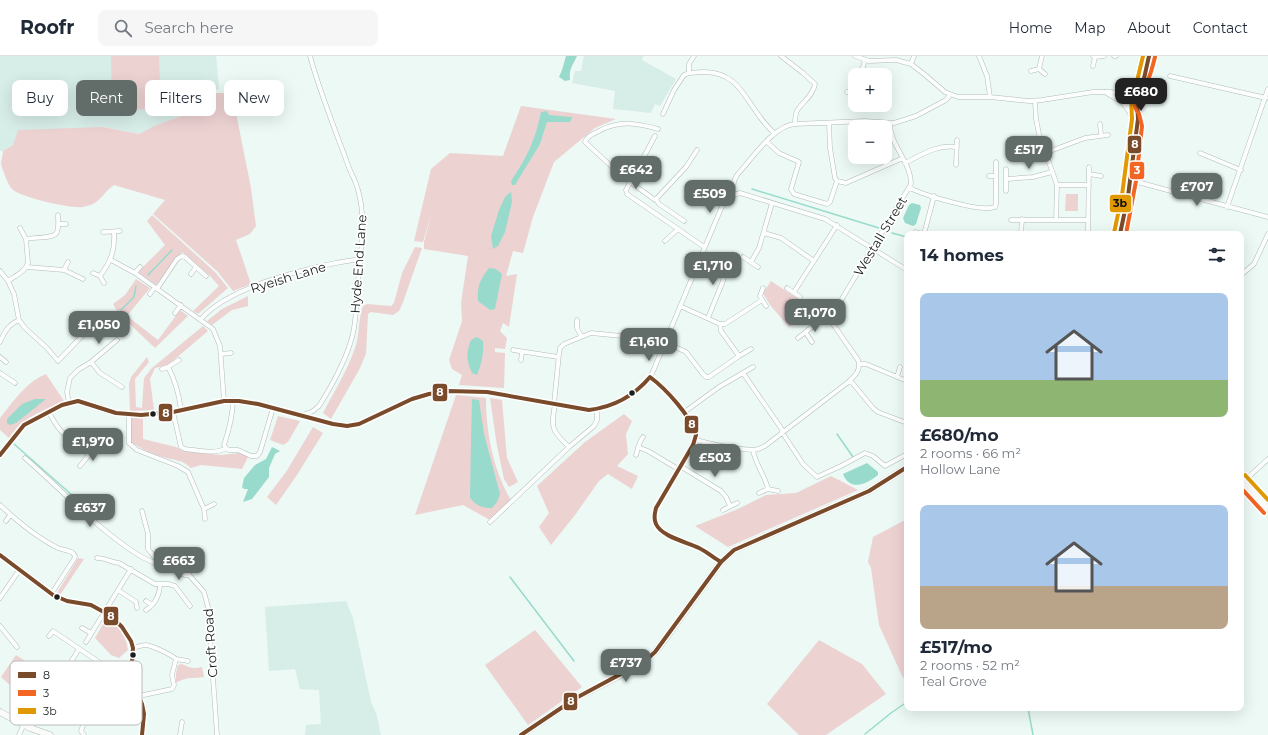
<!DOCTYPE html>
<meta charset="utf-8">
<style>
body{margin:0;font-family:Montserrat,sans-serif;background:#f6f6f7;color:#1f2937;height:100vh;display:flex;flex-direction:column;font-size:15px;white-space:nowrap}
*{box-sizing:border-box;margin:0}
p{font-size:13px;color:#747a83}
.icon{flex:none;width:22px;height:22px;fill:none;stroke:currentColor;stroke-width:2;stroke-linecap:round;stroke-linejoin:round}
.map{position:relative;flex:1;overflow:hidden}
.side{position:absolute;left:904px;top:175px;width:340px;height:480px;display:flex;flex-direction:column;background:#fff;border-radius:8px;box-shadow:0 4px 16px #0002}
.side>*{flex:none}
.top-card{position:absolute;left:12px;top:24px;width:380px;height:36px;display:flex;gap:8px}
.buttons{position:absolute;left:848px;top:12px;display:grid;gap:8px}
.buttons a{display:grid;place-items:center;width:44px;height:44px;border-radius:8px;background:#fff;box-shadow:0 4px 16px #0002;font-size:20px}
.price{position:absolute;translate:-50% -34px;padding:0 9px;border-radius:8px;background:#626c69;color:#fff;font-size:13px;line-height:26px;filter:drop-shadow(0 1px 2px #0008)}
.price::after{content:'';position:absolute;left:50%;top:24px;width:12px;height:9px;margin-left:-6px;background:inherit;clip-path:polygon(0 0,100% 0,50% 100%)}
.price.current{background:#222;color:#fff}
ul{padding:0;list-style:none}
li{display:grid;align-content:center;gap:8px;height:212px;padding:0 16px}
li span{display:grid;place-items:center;height:124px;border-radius:8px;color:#555}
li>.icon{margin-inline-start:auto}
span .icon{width:72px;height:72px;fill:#fffc;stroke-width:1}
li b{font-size:17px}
h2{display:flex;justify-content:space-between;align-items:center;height:48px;padding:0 16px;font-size:17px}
.chip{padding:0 14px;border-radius:8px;background:#fff;box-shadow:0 4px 16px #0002;font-size:14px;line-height:36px}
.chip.current{background:#626c69;color:#fff}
header{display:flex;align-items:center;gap:24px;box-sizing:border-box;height:56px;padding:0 20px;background:#fff;border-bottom:1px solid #e0e1e3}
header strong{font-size:19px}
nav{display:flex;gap:22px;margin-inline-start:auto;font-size:14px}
.search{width:280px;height:36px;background:#f6f6f7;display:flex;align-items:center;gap:10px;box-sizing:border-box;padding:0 14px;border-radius:8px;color:#747a83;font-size:15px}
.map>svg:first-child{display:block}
</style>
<header>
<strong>Roofr</strong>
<div class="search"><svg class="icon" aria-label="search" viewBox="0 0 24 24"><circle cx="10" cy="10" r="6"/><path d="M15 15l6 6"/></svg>Search here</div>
<nav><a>Home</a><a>Map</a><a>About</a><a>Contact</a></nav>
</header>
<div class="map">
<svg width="1268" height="679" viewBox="0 0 1268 679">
<rect width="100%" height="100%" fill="#ecf9f5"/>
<path fill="#d7ede8" d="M0 0H216L219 33 198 37 181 60 154 70 139 78 103 71 13 89 3 95H0Z
M584 0H643L642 4 676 23 660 50 655 48 651 57 613 53 615 35 572 27 575 15H581Z
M346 545 353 562 371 646 376 657 381 679H305L306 669 321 668 319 634 300 633 295 613 269 615 265 551Z"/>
<path fill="#edd2d2" d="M111 0H159L161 53 112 54Z
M198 37H232L251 132 256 170 250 178 236 184 251 228 233 235 217 215 153 158 165 144 114 129C101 138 101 148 83 151 72 153 19 141 12 133 8 129 2 113 1 107 1 104 3 99 3 95L13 89 18 74 103 71 139 78 154 70 181 60Z
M521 50 616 63 595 72 554 106 533 161 523 197 513 195 506 220 517 218 509 271 503 267 500 275 507 282 505 293 495 292V296L505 297 504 332 459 329 462 319 452 313 449 304 462 265 461 247 468 200 424 193V186L431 159 423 186 414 185 431 113 450 97 503 100Z
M1066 138H1078V155H1065Z
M152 159 215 216 228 232 198 258 193 255 219 230 210 220 182 196 156 229 138 216 165 189 147 165Z
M415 191 422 192 402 249 399 255 393 259 371 256 368 258 366 298 359 314 331 363 323 357C334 336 347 315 355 292 360 279 358 263 363 250L367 248 391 250 394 247 402 217Z
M136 223 150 232 127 260 158 284 180 254 188 260 155 292 118 257 113 248 125 239Z
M771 225 815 254 808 260 789 271 770 249 763 237Z
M248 240V250L232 254 212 269 207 265 222 253Z
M203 270 208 275 168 309 155 312 150 323 154 354 130 355 129 328 131 321 147 301 149 306 135 323 136 351 142 352 144 322 152 312Z
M46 318 64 345C41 356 24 360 9 382L0 374V362C13 346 26 326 46 318Z
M456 339 486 342C486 376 493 414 511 444L490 464 463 449 415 459Z
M490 342 502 344 507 402 518 426 509 431 504 423 497 390Z
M624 358 632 365 626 378 628 398 617 410 638 420 632 433 608 418 599 425 575 459 551 489 539 471 549 457 537 430 585 386Z
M278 360 300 365 288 386 283 389 270 384Z
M131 362H143V383L176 391 183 395 221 399 240 397 248 401 242 413 201 409 191 412C181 403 176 405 163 401 151 398 139 392 129 384Z
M313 371 323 377 297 419 276 449 267 441 286 416Z
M831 420 858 434 728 491 695 470 738 453 766 439 796 437Z
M907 463V619L903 622 879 569 871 512 868 506 873 481Z
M78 502 84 503 60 539 57 537Z
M107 561C119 569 126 580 128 594L119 602 111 599 95 582Z
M535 574 582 631 528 669 485 609Z
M819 584 862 608 886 638 826 679H799L767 648Z
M16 599 40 615 33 627 25 625 21 631 17 630 14 633 1 621Z
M182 608C189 612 194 613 202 611L204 621C191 623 188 620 176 627V617L178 609Z"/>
<path fill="#98dbcc" d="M566 0H577C572 11 569 12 570 24L565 25 559 21 562 14Z
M547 55 549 59 572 61 570 66H547L540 88 515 129H512L511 125C527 101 535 85 541 56Z
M511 136 512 146 505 176 498 190 493 193 491 180 499 154 505 141Z
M912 147 920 149 921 152 916 168 913 170 905 167 903 162 909 149Z
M489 212 496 213 502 218 495 253 490 254 478 245C477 230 480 224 489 212Z
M477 281 483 285C484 297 482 307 477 319L472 317C466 304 466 297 471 284Z
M35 343H46L16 367 10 369 7 367V363L22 348Z
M472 343 479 344 484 378 500 438 497 446 492 452C482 452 477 450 470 442L471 382Z
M272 391 280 395 275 398 269 412V421L252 443 243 446 248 433H244L242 431 244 422 255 409 266 403Z
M867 407 878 416V419C867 428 850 436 843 418Z"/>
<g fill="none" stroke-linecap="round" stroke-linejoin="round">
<path stroke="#98dbcc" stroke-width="1.5" d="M752 133 879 172
M892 177 907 181
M148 219 172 194
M121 254 134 241 136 230
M837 378 853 401
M14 388 81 447
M510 521 574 605
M1028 652 1033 679
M865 678 891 657 907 646"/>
<defs>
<path id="street" d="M781 0 803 17 815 28C813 40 802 46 797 55 795 59 795 64 795 68
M855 0 869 5 896 4 911 8 924 18 945 36 958 41H990L1029 45 1042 44 1093 36H1111L1126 38
M979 0 987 20 990 41
M1093 0 1095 1 1104 0
M1114 0H1116
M911 8 914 0
M1093 10 1095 1
M1039 13 1045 18
M1031 15 1039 13 1042 0
M689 17V8L694 0
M857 19 863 11 865 4
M1170 20 1266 42
M854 34 855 25
M847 36 855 34
M1105 36 1125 48
M1035 45 1036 63 1039 78 1057 129 1056 164
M663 58 674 34 684 19C690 16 698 16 705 16 737 17 743 39 760 61 764 67 769 72 774 77
M829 67 830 92 835 122 837 125 846 127 903 102
M1100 68 1101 79
M658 73C637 67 620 64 599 75 593 78 587 80 585 86L622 120 655 144 657 142 686 111 697 94
M655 80 626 134 627 138 678 173
M767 86 779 97 797 105 799 106 791 133 794 138 827 148 830 146 837 125
M1045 97 1085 82 1108 79
M1200 97 1241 114
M905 107C921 99 938 88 956 91
M956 109 957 84
M1006 113V135
M1089 118 1101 120
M989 120H996
M1007 123 1033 121 1052 116
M1130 124 1268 161
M1057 129H1089
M910 132C924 139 982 157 995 151L996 148V106
M733 139C732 131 733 126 737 119 751 104 774 69 795 68L865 65 894 67 916 60 946 44 950 39
M656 143 659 148 684 165
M1227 151 1268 33
M1011 164H1088
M58 168H66
M1088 174 1089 111
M103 176 120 175
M915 176 923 178
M764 177 781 182 814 205
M924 178 934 140
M1021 178 1022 163
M26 183C33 181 55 183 57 176 59 171 58 164 58 159
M665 185 678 173 704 191
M724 201 737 209
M743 201 758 211
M111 204 135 217 213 273 220 290 224 345
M751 206 759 192 772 147
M27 211 64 214 83 223
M64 214 68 206
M0 215 8 225 14 238 19 264 25 272 47 292 58 305 81 281 97 269
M93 217 100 220 104 227
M135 217 140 211
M191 218 196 211
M1241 219 1254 208 1268 178
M100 220C111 205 115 195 114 176
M8 225C15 220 25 216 28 207L26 183 20 172
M763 232 760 240 766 250
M787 232 800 241
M157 233 177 203 182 200 185 201 206 220
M794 236 837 169
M150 238 155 231
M680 250 720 268H725L762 244
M175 257 181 249
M708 262 723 225 724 217 731 205
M201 263C230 229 317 209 360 203
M577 264V272L581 280
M806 277 812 286
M798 282 822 263 832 262
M0 286C5 275 8 269 19 264
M665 286 686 296 703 318 706 321H709L739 300 721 275 720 268
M513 294 558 301
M221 298 231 297
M739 300 751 293
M0 301 6 306
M521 304 522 296
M91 306 100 317 122 331
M859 308H866L907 325
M168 311C176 325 179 339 181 354
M162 313 168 311 179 304
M0 317 15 327
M743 317 783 375
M650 321C661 327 693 365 696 377 697 382 695 385 693 389L656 452C646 477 678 482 694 490 704 494 712 501 721 506
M897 321 900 311
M850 324 873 352 878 356 907 367
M502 339 589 354C606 353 634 339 646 326 650 322 652 318 654 313L720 155C725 144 729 140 740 137L825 163 907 214
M233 344C233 360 229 374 224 389L226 392 229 394H238L251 400H257L260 396 273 352
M69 347 67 336 70 322 78 314 91 306 117 284
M554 348 559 298 560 292 564 288 591 277 622 280 661 297
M555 348C551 372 551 374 569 391
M49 356C60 379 70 383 89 399
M173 356 181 391 185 393C197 394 215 399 226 392
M683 357 719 331 753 311
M129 359V387L137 394 178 410 188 416 204 453 205 463
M782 376 803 408 817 421 841 410 865 397 873 400 885 410 907 398
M696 384C714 389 734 393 753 394 757 394 761 392 765 390L847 327C854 321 862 314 858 304L833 268 832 262 837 251 911 128C911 106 890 89 890 68
M638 391 648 395 678 413
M753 394C755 408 765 419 768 433
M0 399 16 378 24 369 62 349 73 346 83 347 116 357 141 359 173 356 224 345 249 346 303 359 313 355 319 350C331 331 343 310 350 288 356 271 356 252 357 234 360 203 367 164 358 134 356 125 351 118 348 109 335 73 320 37 310 0
M636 399 640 386 643 381
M25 402C62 434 96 472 137 498 152 508 170 512 185 519H189
M80 410 89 399 98 393
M680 410 721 435 726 441 730 450
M1243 426 1268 403
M759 437 768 433 778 435
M0 449C17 465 38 482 58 492 63 494 69 494 73 497L75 500 74 503 52 537
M204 453 214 448
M723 454 737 447
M142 455 148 478V493L161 509
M6 465 10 459
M490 466 569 391 594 370 597 364V353
M0 499 53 539 67 545 91 549 97 552 111 560 122 571 131 585 133 592V607L131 622 142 648 144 658 142 679
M187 501V510L189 519 204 536 208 551 217 679
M97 502C105 502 111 506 119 507L155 528H168L175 530 190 550
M172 513 187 501
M118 534 136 546 137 552
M0 542 20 513
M146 545 152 549
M146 554C155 549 160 538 160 528
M0 570 17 591
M82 572 91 577
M49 580 53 575 102 608
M86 586 131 513
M133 592C137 591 142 589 146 589 153 590 170 598 176 603L172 619 174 629 172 633 139 640
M176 603 188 605
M30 672 40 654 79 593
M19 679 24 668
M84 679 81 675 84 667 96 661 105 642 116 630 122 625 131 622
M180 679 182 666"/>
<path id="secondary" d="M1136 69 1133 60 1125 48 1124 43 1126 38 1136 32 1142 24
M1120 178 1128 140 1138 63 1137 43 1143 27 1149 0
M1241 423 1268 453
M0 656 30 672 50 679
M521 679 576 642 617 621 645 605 655 596 668 579 721 506 734 494 869 435 907 411"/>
</defs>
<use href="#street" stroke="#b2bcb9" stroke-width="5"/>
<use href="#secondary" stroke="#b2bcb9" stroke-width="7"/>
<use href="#street" stroke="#fcfefe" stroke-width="4"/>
<use href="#secondary" stroke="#fafaf9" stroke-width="6"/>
<defs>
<path id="bus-1" d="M1120 178 1128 140 1138 63 1137 43 1143 27 1149 0
M0 399 24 369 62 349 78 345 116 357 141 359 173 356 224 345H239L258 348 333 368 347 370 359 368 412 343 429 338 448 335 487 336 589 354C613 351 634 340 650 321 666 333 691 360 696 379L693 389 656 452C655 457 653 462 656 468 662 481 687 486 699 492 707 496 714 502 721 506
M0 499 53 539 67 545 91 549 111 560 122 571 131 585 133 592 131 622 142 648 144 658 142 679
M521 679 576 642 645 605 655 596 721 506 734 494 869 435 907 411"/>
<path id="bus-2" d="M1126 178 1136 125 1142 70 1139 58 1130 44C1134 40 1139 37 1143 33 1150 24 1152 12 1155 1
M1241 432 1264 457"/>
<path id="bus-3" d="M1114 177 1122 139 1132 63 1131 42 1137 25 1143 0
M1245 419 1268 444"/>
</defs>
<use href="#bus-1" stroke="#fff" stroke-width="7"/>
<use href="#bus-2" stroke="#fff" stroke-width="7"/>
<use href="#bus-3" stroke="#fff" stroke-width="7"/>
<use href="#bus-1" stroke="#7a4b2a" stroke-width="4"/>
<use href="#bus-2" stroke="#f26522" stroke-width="4"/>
<use href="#bus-3" stroke="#e19903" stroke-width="4"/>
</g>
<g fill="#18201e" stroke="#fff" stroke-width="1.5">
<circle cx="632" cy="337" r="3.5"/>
<circle cx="153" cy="358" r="3.5"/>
<circle cx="57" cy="541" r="3.5"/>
<circle cx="133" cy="599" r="3.5"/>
</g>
<g text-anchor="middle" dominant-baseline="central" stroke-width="3.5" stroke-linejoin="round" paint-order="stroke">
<g font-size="13" fill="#18201e" stroke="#fff">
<text transform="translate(880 180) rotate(-59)">Westall Street</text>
<text transform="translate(358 208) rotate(-86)">Hyde End Lane</text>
<text transform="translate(288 221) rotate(-17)">Ryeish Lane</text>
<text transform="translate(210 587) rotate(-94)">Croft Road</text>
</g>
</g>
<rect x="10" y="605" width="132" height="64" rx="6" fill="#fff" stroke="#babcbc" stroke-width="1"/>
<rect x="18" y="616" width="18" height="6" fill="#7a4b2a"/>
<rect x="18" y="634" width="18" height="6" fill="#f26522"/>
<rect x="18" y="652" width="18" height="6" fill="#e19903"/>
<g font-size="11" fill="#18201e">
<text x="43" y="623">8</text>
<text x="43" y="641">3</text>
<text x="43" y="659">3b</text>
</g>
<g stroke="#fff" stroke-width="1.5">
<rect x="1127" y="79" width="15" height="19" rx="4" fill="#7a4b2a"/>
<rect x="1129" y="105" width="16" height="19" rx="4" fill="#f26522"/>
<rect x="1109" y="138" width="23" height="19" rx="4" fill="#e19903"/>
<rect x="432" y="327" width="16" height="19" rx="4" fill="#7a4b2a"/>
<rect x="158" y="347" width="15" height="19" rx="4" fill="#7a4b2a"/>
<rect x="684" y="359" width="15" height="19" rx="4" fill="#7a4b2a"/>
<rect x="103" y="550" width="16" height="20" rx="4" fill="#7a4b2a"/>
<rect x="563" y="636" width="15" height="19" rx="4" fill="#7a4b2a"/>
</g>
<g font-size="11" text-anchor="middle" font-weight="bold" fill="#fff">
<text x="1135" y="92">8</text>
<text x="1137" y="118">3</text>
<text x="440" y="340">8</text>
<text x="166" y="361">8</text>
<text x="692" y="372">8</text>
<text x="111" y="564">8</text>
<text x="571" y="649">8</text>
</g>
<g font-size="11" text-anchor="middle" font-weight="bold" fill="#111">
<text x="1120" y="151">3b</text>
</g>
</svg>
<div class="buttons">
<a>+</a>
<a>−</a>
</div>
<b class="price current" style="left:1141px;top:56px">£680</b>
<b class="price" style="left:1029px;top:114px">£517</b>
<b class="price" style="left:636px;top:134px">£642</b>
<b class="price" style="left:1197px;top:151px">£707</b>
<b class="price" style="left:710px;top:158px">£509</b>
<b class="price" style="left:713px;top:230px">£1,710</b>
<b class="price" style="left:815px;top:277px">£1,070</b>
<b class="price" style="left:99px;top:289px">£1,050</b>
<b class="price" style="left:649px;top:306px">£1,610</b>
<b class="price" style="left:93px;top:406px">£1,970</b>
<b class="price" style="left:715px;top:422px">£503</b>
<b class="price" style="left:90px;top:472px">£637</b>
<b class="price" style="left:179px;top:525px">£663</b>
<b class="price" style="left:626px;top:627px">£737</b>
<div class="top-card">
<a class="chip">Buy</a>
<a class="chip current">Rent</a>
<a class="chip">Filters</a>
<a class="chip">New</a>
</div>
<section class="side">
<h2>14 homes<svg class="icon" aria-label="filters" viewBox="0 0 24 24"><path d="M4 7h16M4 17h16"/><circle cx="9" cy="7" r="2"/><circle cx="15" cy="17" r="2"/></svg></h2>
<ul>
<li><span style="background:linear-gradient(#a9c7e8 70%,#8fb573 0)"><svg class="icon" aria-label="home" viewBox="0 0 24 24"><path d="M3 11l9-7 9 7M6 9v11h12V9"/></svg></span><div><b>£680/mo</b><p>2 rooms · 66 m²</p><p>Hollow Lane</p></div></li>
<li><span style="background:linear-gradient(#a9c7e8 65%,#b9a48a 0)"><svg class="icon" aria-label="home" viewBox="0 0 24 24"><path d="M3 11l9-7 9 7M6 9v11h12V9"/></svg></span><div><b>£517/mo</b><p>2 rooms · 52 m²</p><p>Teal Grove</p></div></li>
</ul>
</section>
</div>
